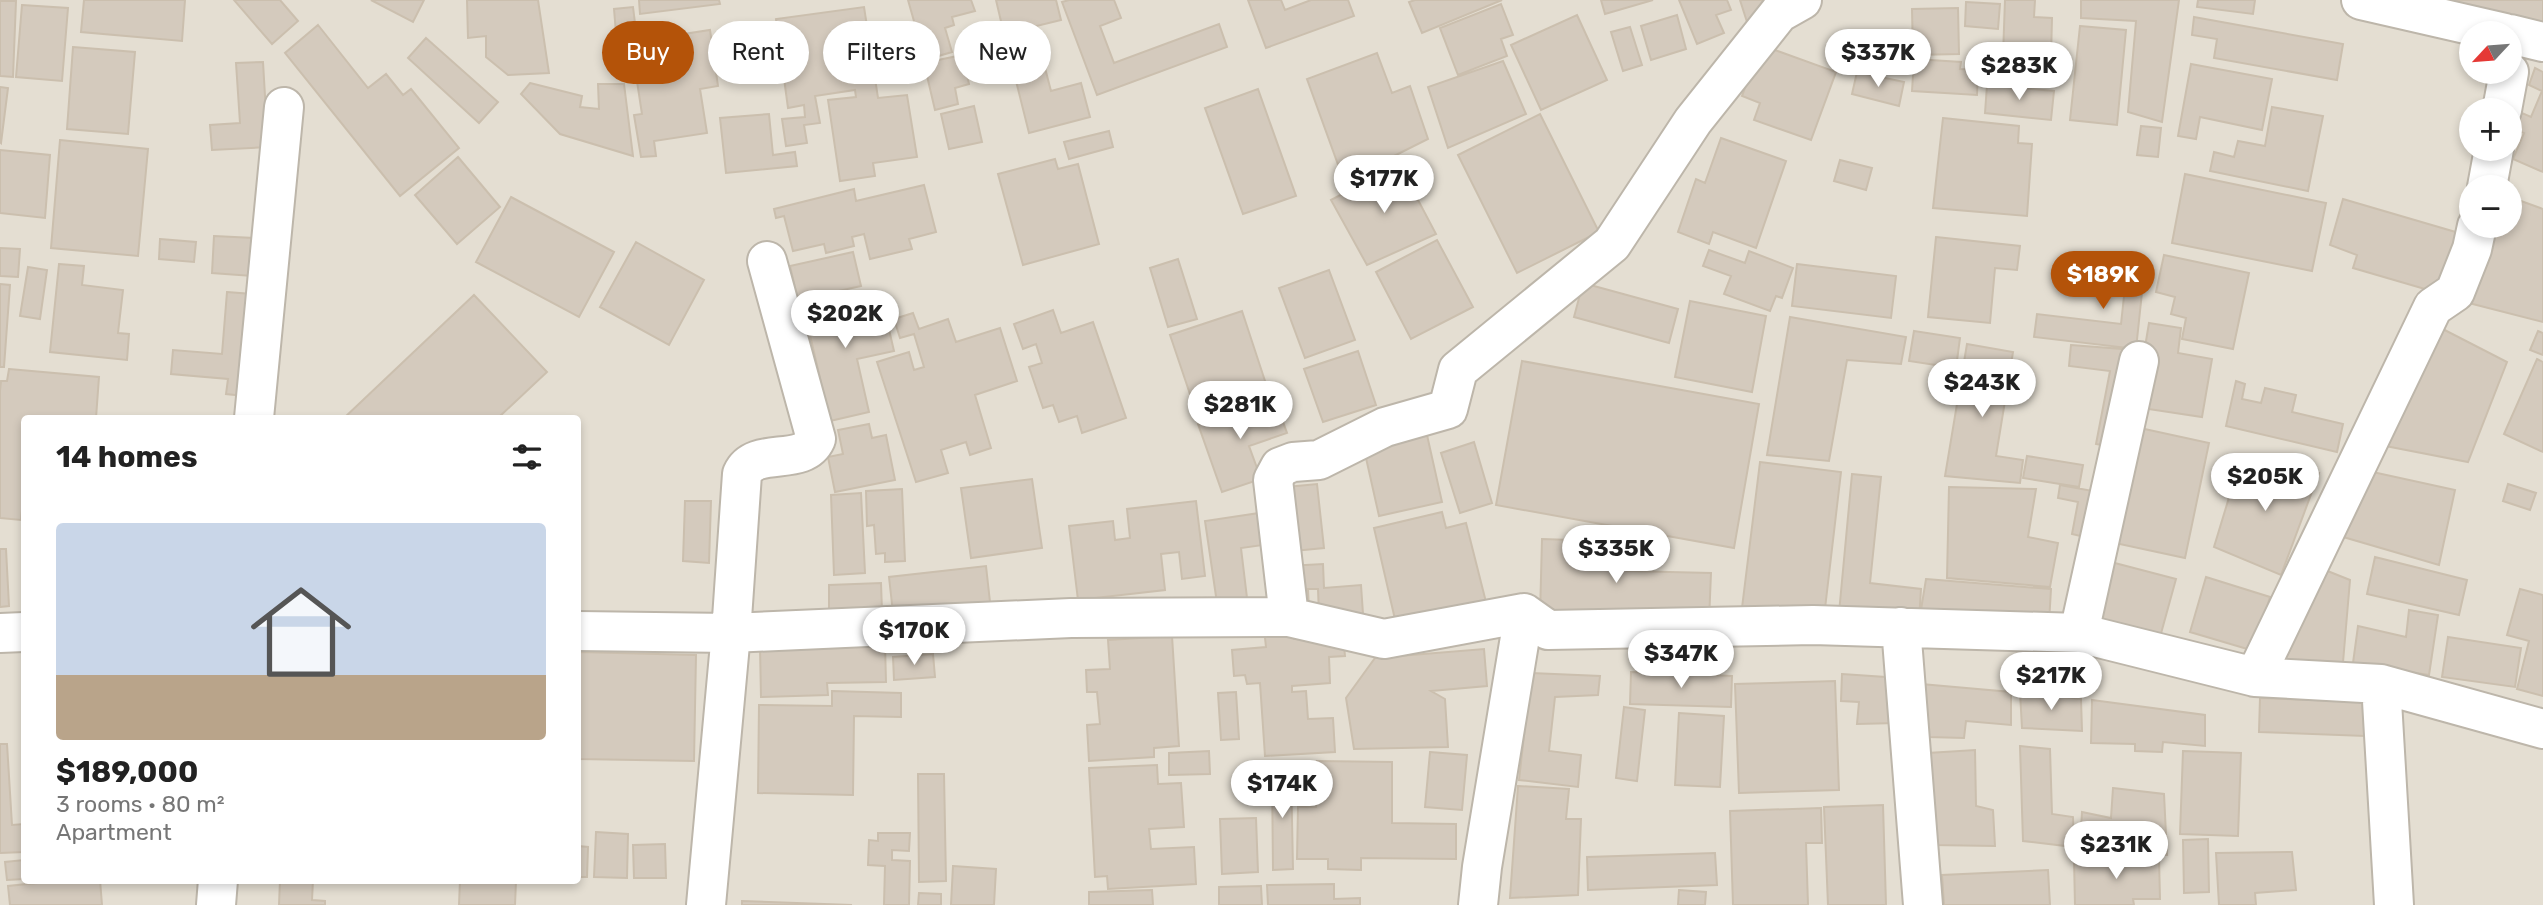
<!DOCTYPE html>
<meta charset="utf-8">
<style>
body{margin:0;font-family:Rubik,sans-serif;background:#f6f6f6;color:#222;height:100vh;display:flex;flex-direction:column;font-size:26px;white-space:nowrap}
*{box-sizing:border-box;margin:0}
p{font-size:23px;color:#767676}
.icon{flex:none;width:38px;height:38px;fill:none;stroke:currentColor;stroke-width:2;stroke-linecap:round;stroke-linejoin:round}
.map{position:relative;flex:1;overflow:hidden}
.drawer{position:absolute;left:21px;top:415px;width:560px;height:469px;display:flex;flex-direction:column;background:#fff;border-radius:7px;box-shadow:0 4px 10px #0003}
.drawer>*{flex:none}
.top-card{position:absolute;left:602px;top:21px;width:665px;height:63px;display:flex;gap:14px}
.needle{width:46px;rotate:244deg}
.tools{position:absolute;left:2459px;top:21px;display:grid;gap:14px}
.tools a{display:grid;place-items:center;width:63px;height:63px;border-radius:50%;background:#fff;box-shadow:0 4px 10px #0003;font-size:35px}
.price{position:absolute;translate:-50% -60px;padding:0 16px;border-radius:24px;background:#fff;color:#222;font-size:23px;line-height:46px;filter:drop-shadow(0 2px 4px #0008)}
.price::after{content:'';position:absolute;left:50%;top:42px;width:21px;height:16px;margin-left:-10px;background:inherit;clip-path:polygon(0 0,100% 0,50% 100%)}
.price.current{background:#b45309;color:#fff}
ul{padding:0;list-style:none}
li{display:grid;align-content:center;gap:14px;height:371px;padding:0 35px}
li span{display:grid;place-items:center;height:217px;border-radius:7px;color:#555}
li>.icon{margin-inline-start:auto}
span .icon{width:126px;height:126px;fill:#fffc;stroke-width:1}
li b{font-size:30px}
h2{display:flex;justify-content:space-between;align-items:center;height:84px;padding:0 35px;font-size:30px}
.tag{padding:0 24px;border-radius:32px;background:#fff;box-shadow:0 4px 10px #0003;font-size:24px;line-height:63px}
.tag.current{background:#b45309;color:#fff}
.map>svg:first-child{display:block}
</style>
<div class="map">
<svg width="2543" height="905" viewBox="0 0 2543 905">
<rect width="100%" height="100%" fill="#f0ece3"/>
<path fill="#e4ded2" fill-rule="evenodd" d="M0 0H2543V905H0ZM2471 33H2510V72H2471ZM2471 110H2510V149H2471ZM2471 187H2510V226H2471ZM24 418H578V880H24Z"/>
<path fill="#d4cabd" stroke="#cbbfae" stroke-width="2" d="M84 0H185L182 41 81 32Z
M234 0H280L298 21 272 44Z
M371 0H424L413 22Z
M467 0H538L549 73 508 75 486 57V36L468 38Z
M639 0H719L720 4 640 14Z
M908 0H971L975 11 952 17 954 25 945 28 952 52 925 60Z
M996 0H1056L1061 20 1004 34Z
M1069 0H1114L1121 18 1100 26 1114 63 1219 24 1227 47 1097 95 1062 2Z
M1248 0H1281L1285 10 1311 0H1348L1354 16 1266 48Z
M1415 0H1502L1422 33 1409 2Z
M1601 0H1653L1605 14Z
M1679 0H1727L1731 10 1716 15 1724 33 1697 44Z
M1740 0H1765L1747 22Z
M2005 0H2035L2034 17 2052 18 2051 57 2003 56Z
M2081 0H2179L2162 122 2128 112 2136 21 2081 18Z
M2198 0H2255L2253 14 2197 7Z
M2445 0H2543V36Z
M0 1H16L13 77 0 76Z
M1966 2 2000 4 1998 29 1965 26Z
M1501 4 1513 35 1501 39 1507 56 1458 75 1440 28Z
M22 5 68 8 62 81 16 77Z
M633 7 636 31 616 33 614 9Z
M864 7 878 98 907 95 917 157 873 163 875 176 840 181 828 100 856 97 855 90 815 96 820 123 804 125 807 143 786 146 782 119 805 117 804 105 788 108 776 19Z
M1958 8 1959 54 1913 55 1912 9Z
M1577 15 1607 80 1541 110 1511 45Z
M1677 15 1686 49 1651 60 1641 26Z
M2194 17 2343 44 2337 80 2214 58 2217 39 2192 35Z
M318 25 368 88 386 74 403 95 411 89 459 148 400 196 285 53Z
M2080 26 2126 30 2117 125 2070 120Z
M1630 27 1642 65 1623 71 1611 32Z
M710 30 718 86 700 89 707 133 654 141 656 156 641 157 634 115 642 114 631 42Z
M426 38 498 102 479 123 408 58Z
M1039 45 1051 91 1081 83 1090 117 1029 133 1009 53Z
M1761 45 1836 72 1811 140 1754 120 1760 103 1742 96Z
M995 46 1002 75 977 81 970 53Z
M73 47 135 52 128 134 67 129Z
M1377 53 1392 93 1410 86 1428 139 1344 181 1307 79Z
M962 55 969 84 955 88 958 104 935 110 924 63Z
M1914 59 1961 62 1960 69 1978 70 1977 95 1912 91Z
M1503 61 1526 114 1448 148 1428 87Z
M263 62 268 147 212 150 210 125 240 123 236 63Z
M2191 64 2272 79 2262 130 2200 117 2196 139 2178 136Z
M2535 68 2543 72V172L2513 159 2524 133 2515 130 2522 113 2531 117 2542 91 2529 85Z
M1857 72 1904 82 1899 106 1852 94Z
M530 83 582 96 580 107 599 109 598 84H624L633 156 560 134 521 94Z
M1987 85 2054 91 2051 120 1985 113Z
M0 87 8 88 1 143 0 142Z
M1258 89 1296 196 1243 214 1205 108Z
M974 106 982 142 949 149 941 114Z
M2272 107 2323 116 2308 191 2210 171 2214 152 2234 157 2238 141 2265 146Z
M769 114 773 155 795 152 797 166 726 173 720 118Z
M1540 114 1599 232 1517 273 1458 155Z
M1943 118 2019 126 2018 143 2032 144 2027 216 1933 208Z
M2141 126 2161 128 2158 157 2137 155Z
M1109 131 1113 147 1069 159 1064 142Z
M1721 138 1786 161 1756 248 1713 232 1709 244 1678 232 1696 179 1705 183Z
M60 140 148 149 138 256 51 248Z
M0 150 50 155 45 218 0 213Z
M458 157 500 207 457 244 415 195Z
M1055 159 1058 169 1078 164 1099 244 1023 265 998 174Z
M1840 160 1872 168 1866 190 1834 181Z
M1399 164 1436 234 1367 265 1331 200Z
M2185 174 2326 203 2312 271 2172 243Z
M924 185 936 232 909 239 912 249 870 259 864 234 852 237 854 246 826 253 824 244 793 251 784 216 776 218 774 209 854 189 856 201Z
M511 197 614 252 579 317 476 262Z
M2510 197 2543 209V322L2461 301 2487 226H2510Z
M2343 199 2459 233 2442 294 2353 268 2357 255 2330 245Z
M214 236 254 238 252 276 212 273Z
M1936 237 2020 246 2017 270 1995 268 1990 323 1928 317Z
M160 239 196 242 194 262 159 259Z
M1437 240 1473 307 1411 339 1376 272Z
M636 242 704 280 669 345 600 307Z
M0 248 20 249 18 277 0 276Z
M1709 250 1745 263 1749 251 1793 268 1782 298 1776 296 1770 311 1724 294 1731 276 1703 266Z
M853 252 861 286 798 300 790 266Z
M2164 255 2249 273 2233 349 2182 339 2186 318 2171 314 2175 297 2156 292Z
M2096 258 2145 264 2136 349 2034 337 2037 314 2121 324 2125 287 2094 283Z
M1178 259 1197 319 1168 327 1150 268Z
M59 264 84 266 82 285 123 290 118 333 129 334 127 360 50 352Z
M1797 264 1896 276 1891 318 1792 306Z
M28 267 47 270 40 319 20 316Z
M1329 270 1355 340 1305 358 1279 288Z
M1583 283 1678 309 1669 343 1574 317Z
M0 284 10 285 4 367H0Z
M227 292 252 294 244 396 226 394 228 379 171 374 173 350 222 354Z
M865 292 873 324 887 321 894 351 857 359 869 412 830 421 803 305Z
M474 295 547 372 498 418H344Z
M1690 301 1766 316 1752 392 1675 377Z
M1053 310 1061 333 1093 322 1126 418 1082 433 1077 416 1059 422 1053 405 1043 408 1029 367 1042 363 1036 344 1023 349 1014 324Z
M1242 311 1268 390 1209 410 1203 393 1191 397 1170 335Z
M913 313 919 329 948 319 956 342 1000 328 1017 381 975 395 991 448 970 455 966 442 941 450 948 473 916 482 877 362 909 352 914 370 924 367 914 334 900 338 894 319Z
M1790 317 1906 337 1901 364 1847 360 1829 461 1767 455Z
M2149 323 2181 328 2178 353 2212 359 2202 417 2135 407Z
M2431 323 2507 362 2468 462 2370 443Z
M1914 331 1960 338 1956 368 1909 361Z
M2538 331 2543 333V355L2530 350Z
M1967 344 2013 352 1996 456 2023 460 2020 483 1945 476Z
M2071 345 2135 350 2116 448 2096 444 2110 371 2069 366Z
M1358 351 1376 405 1323 422 1304 369Z
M2537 359 2543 362V452L2504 434Z
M1522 361 1759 404 1734 548 1496 505Z
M9 369 99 377 96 418H24V488L21 520 0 518V391L1 381H7Z
M2236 381 2245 384 2242 399 2261 403 2265 388 2296 395 2292 412 2343 424 2337 452 2226 426Z
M1274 397 1287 433 1249 446 1261 479 1222 492 1198 424Z
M869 424 872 438 886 435 895 480 835 492 828 457 843 454 838 430Z
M2140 428 2209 443 2185 558 2115 543Z
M1427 435 1442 502 1379 516 1364 449Z
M1474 442 1492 503 1460 513 1441 453Z
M2027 456 2083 465 2079 487 2023 478Z
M2241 458 2319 473 2281 575 2214 547Z
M1760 462 1841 472 1824 617 1741 616Z
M2359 469 2455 490 2439 565 2333 534Z
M1852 474 1881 477 1870 583 1921 589 1919 621 1839 613Z
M1032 479 1042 548 971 558 961 488Z
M1317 484 1324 548 1294 551 1287 487Z
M2508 484 2536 493 2530 510 2503 501Z
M2060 485 2098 492 2089 538 2072 534 2078 502 2058 498Z
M1949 487 2036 489 2028 537 2058 543 2050 587 1947 578Z
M902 489 905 561 885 562V553L876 554 874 525 867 526 866 491Z
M861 493 865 573 834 575 831 495Z
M685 501H711L709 563 683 561Z
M1196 501 1205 576 1182 579 1179 552 1161 554 1165 590 1078 600 1069 526 1113 521 1115 540 1130 538 1127 509Z
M1266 512 1270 544 1241 548 1247 598 1217 603 1205 521Z
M1442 512 1446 528 1466 523 1487 606 1397 628 1374 528Z
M1542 539 1628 542 1627 571 1711 573 1709 621 1540 616Z
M0 549H6L9 606 0 607Z
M2375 557 2467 580 2459 615 2367 594Z
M2111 562 2176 579 2157 648 2093 631Z
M1323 564 1324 588 1361 585 1363 614 1319 616 1318 589H1308L1309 611 1288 566Z
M986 566 990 602 893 613 889 577Z
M2320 568 2350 580 2342 674 2282 668Z
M2206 577 2270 597 2254 651 2190 632Z
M1926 579 2051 589 2049 623 1920 616Z
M881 583 882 611 829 613V585Z
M2520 589 2543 595V696L2517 689 2529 641 2507 635Z
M2409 610 2438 615 2429 675 2353 663 2358 626 2406 637Z
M1293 628 1294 639 1343 636 1345 656 1329 657 1330 683 1292 686V692L1306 691 1308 719 1333 718 1335 752 1265 756 1260 683 1247 684 1245 675 1234 676 1232 650 1266 647 1264 629Z
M1172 636 1179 746 1154 748V757L1089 761 1087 725 1100 724 1097 692H1087L1086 670 1110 669 1108 640Z
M2448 637 2521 648 2515 687 2442 677Z
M885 644 886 682 827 683 828 695 761 697 760 647Z
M1484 649 1487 686 1431 691 1445 699 1448 747 1354 749 1346 698 1375 658Z
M578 652 696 655 694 761 578 759Z
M933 654 935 677 894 680 893 657Z
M1631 672 1732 676 1731 707 1630 704Z
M1531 673 1600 676 1598 695 1555 697 1549 751 1581 755 1578 787 1519 780Z
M1842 674 1900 678 1897 723 1857 724 1859 702 1841 701Z
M1835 681 1839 790 1739 793 1735 684Z
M1921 684 2011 692V725L1966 721 1964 738 1928 737Z
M832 691 901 693V717L854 716 853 795 758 793 759 705 832 706Z
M1236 692 1239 739 1221 740 1218 693Z
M2020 692 2081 699 2082 731 2022 728Z
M2260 698 2366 702 2365 736 2259 732Z
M2092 700 2205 715V746L2163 742 2162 752 2135 751V744L2091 743Z
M1624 707 1645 710 1637 781 1616 778Z
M1679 713 1724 716 1720 787 1675 785Z
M0 744H7L12 825 24 824V852L0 853Z
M2020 746 2050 749 2052 814 2073 817 2074 847 2023 841Z
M1975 750 1976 806 1993 810 1995 846 1932 845 1928 753Z
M1209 751 1210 774 1169 775V753Z
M2183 751 2241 753 2238 836 2180 834Z
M1430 752 1467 755 1462 810 1425 807Z
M1317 761 1392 762V823L1456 824V859L1361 858V870L1328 869V859H1297L1298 807H1316Z
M1157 765 1158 784 1181 783 1184 827 1149 829 1151 849 1194 847 1196 884 1108 889 1107 876 1095 877 1089 768Z
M1291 770 1293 869 1273 870 1272 771Z
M918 774H944L946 881 919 882Z
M1518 786 1569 789 1566 819H1581L1578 895 1510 898Z
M2113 788 2164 794 2167 855 2080 848 2082 812 2111 818Z
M1883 805 1886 905H1828L1824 807Z
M1821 808 1822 843H1806L1808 905H1733L1730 811Z
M1256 818 1258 872 1222 874 1220 819Z
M596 832 628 834 627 878 594 877Z
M878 833H910L909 851 892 850V860L910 861 909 905H884L885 866 868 865 869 840 878 841Z
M2208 839 2209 892 2184 893 2183 840Z
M665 844 666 878H634L633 845Z
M578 846 588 847 587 877H578Z
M2292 852 2296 890 2255 893 2256 905H2219L2216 853Z
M1715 853 1717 885 1588 890 1587 857Z
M2159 858 2160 899H2133L2134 905H2075L2074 859Z
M24 860V879L7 880 5 862Z
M953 866 996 869 994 905H951Z
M2048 870 2050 905H1944L1942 875Z
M67 880H100L102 905H10L8 886Z
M280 880H313L312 900 325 901V905H279Z
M460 880 516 881 515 905H459Z
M1334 884V899L1360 898V905H1268L1267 885Z
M1261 886 1262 905H1219V887Z
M1152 890 1153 905H1089V892Z
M1679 890 1706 892 1705 905H1678Z
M919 893 941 894V905H918Z
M742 901 852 905H742Z"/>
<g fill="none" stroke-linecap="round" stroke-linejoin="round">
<defs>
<path id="minor" d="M2361 0 2505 33
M2510 34 2543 42
M2502 110 2509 72
M2487 187 2494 149
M254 418 284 107
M1289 617 1273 480 1280 467 1293 462 1319 460 1385 427 1448 409 1458 370 1612 244 1693 121 1779 13 1802 0
M1901 627 1923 905
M578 631 731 633 1071 618 1289 617 1384 639 1524 613 1548 630 1813 625 2079 633 2255 677 2381 684 2543 729
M0 633 24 632
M2079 633 2139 361
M2255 677 2433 307 2455 292 2472 249 2477 226
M2381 684 2394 905
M216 905 218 880
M706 905 731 633 742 474C755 445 803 468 816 439L767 261
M1478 905 1482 867 1524 613"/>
</defs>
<use href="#minor" stroke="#bdb6aa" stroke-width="42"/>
<use href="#minor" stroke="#fff" stroke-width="38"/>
</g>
</svg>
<div class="tools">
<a><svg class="needle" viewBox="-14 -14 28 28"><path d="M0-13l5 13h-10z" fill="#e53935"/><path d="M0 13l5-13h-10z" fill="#767676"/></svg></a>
<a>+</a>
<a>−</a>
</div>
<b class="price" style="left:1878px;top:89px">$337K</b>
<b class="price" style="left:2019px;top:102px">$283K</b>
<b class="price" style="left:1384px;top:215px">$177K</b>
<b class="price current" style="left:2103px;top:311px">$189K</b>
<b class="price" style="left:845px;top:350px">$202K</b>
<b class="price" style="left:1982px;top:419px">$243K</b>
<b class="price" style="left:1240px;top:441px">$281K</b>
<b class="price" style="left:2265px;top:513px">$205K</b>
<b class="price" style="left:1616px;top:585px">$335K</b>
<b class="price" style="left:914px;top:667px">$170K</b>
<b class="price" style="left:1681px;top:690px">$347K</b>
<b class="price" style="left:2051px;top:712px">$217K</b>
<b class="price" style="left:1282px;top:820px">$174K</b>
<b class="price" style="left:2116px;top:881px">$231K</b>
<div class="top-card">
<a class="tag current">Buy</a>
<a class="tag">Rent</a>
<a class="tag">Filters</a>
<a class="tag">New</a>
</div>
<section class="drawer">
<h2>14 homes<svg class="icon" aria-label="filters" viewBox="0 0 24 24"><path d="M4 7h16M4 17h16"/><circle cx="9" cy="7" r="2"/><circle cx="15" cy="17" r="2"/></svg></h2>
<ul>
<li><span style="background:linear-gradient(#c9d6e8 70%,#b9a48a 0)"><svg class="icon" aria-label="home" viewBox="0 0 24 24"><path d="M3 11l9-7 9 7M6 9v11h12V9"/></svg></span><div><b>$189,000</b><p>3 rooms · 80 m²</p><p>Apartment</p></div></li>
</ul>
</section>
</div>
